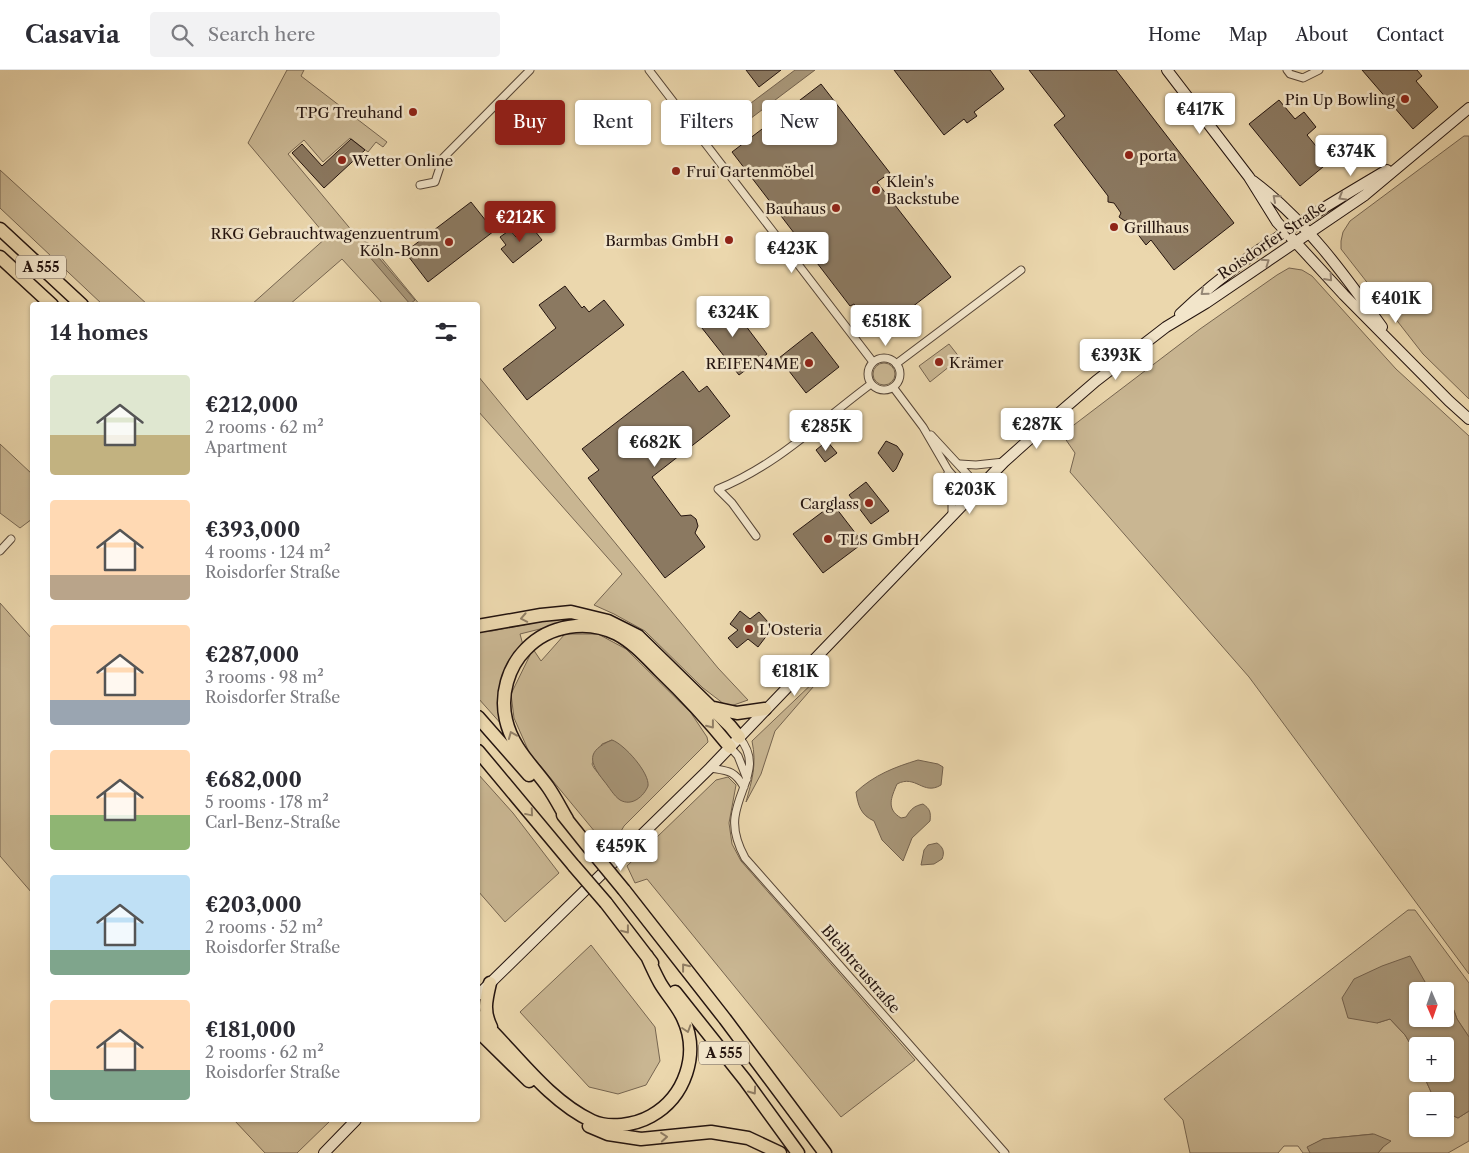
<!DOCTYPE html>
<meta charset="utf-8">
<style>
body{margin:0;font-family:"Libre Caslon Text",serif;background:#f2f2f3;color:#2b2b33;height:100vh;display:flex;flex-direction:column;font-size:19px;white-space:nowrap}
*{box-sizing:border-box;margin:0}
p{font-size:16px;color:#7c7c81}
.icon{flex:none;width:28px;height:28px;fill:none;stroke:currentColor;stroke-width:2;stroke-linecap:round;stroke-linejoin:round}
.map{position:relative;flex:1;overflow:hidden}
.drawer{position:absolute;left:30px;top:232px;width:450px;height:820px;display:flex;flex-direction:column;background:#fff;border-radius:5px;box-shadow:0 1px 4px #0004}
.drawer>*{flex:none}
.top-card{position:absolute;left:495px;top:30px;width:475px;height:45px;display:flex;gap:10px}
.needle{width:32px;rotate:178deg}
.fabs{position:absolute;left:1409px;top:912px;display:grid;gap:10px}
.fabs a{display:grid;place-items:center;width:45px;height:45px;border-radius:5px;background:#fff;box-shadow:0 1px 4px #0004;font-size:25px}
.price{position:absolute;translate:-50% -42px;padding:0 11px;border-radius:5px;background:#fff;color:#222;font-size:16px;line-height:32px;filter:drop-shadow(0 1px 2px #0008)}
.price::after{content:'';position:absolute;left:50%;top:30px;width:15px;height:11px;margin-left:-8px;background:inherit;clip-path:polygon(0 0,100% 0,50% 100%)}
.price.active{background:#8f2418;color:#fff}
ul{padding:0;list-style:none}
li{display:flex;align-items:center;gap:15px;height:125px;padding:0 20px}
li span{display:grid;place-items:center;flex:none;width:140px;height:100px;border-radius:5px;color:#555}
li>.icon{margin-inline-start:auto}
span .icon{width:60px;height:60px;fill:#fffc;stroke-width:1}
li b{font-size:21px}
h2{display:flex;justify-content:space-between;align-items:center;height:60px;padding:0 20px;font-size:21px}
.pill{padding:0 18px;border-radius:5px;background:#fff;box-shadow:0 1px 4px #0004;font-size:18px;line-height:45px}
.pill.active{background:#8f2418;color:#fff}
header{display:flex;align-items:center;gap:30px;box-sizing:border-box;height:70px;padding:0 25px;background:#fff;border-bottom:1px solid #e1e1e2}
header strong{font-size:24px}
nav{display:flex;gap:28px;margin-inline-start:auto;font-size:18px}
.search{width:350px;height:45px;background:#f2f2f3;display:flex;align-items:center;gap:12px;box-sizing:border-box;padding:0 18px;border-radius:5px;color:#7c7c81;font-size:19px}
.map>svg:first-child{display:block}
</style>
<header>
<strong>Casavia</strong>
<div class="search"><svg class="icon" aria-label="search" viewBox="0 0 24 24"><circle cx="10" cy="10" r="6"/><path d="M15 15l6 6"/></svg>Search here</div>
<nav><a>Home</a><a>Map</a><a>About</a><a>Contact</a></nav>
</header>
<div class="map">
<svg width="1469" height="1083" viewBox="0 0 1469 1083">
<rect width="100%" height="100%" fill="#ebd7ad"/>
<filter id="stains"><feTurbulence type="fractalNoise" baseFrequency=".004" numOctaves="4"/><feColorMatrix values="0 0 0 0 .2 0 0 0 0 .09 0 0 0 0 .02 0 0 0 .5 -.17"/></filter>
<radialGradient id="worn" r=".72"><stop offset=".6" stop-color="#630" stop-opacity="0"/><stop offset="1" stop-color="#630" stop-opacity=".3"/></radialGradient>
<path fill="#c9b692" stroke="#766550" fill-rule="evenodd" d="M287 0H304L301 6 387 72 383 77 376 72 368 82 350 68 323 92 304 70 288 84 358 168 370 174 420 235H384L342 189 289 235H251L327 167 248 73Z
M1464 66H1469V329L1423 284 1341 179V171L1343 162 1350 151Z
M0 101V100L148 235H103L0 138Z
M1289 198 1302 200 1312 206 1396 299 1469 366V904L1249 607 1070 402 1075 383 1062 364 1200 259 1277 205Z
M949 274 960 288 930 312 919 296Z
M873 304a11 11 0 1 1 22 0a11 11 0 1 1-22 0Z
M478 306 718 598 748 630 728 637 703 618 645 561 614 544 594 535 622 504 478 341Z
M0 374 32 404V449L20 458 0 443Z
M0 533 32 569V823L0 786Z
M559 548 580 549 520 564 523 575 513 591 503 656 478 628V561H492Z
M565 564H598L626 579 691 643 707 667 708 672 624 756 610 780 529 682 514 648 511 624 533 579 541 591ZM612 670 633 731 619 729 594 698 592 694 602 674Z
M818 608 820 609 775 661 761 704 746 732C752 710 757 695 752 671Z
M478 704 513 743 559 803 505 852 478 821Z
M728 707 736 715 729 753 732 774 741 791 915 990 841 1047 647 809 635 813 627 796 716 710Z
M1408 840H1415L1469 913V967L1457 949 1449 927 1445 925V921C1433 921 1428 918 1422 908L1377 953 1390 949 1405 965 1417 985 1418 1004H1423L1435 1031H1418V1059H1445V1042L1458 1048 1469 1041V1071L1448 1083H1378L1383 1077 1373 1064 1323 1069 1308 1077 1310 1083H1303L1298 1076H1284L1278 1083H1190L1183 1050 1164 1029Z
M591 875 655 957 660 991 646 1015 618 1024 589 1017 520 942Z
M234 1050H331L297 1083H265Z"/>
<path fill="#a79577" stroke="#73614d" d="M795 0H815L722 70 715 60Z
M373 181 415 230 410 234 368 185Z
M612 670C624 674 650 703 648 716 644 726 632 737 620 730 614 726 609 717 604 711 589 692 586 681 612 670Z
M918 690 938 694 943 697 941 715C923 726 916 704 897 714 891 728 886 739 901 748L906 747C911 739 914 736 923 734 930 739 931 742 930 751L912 768 903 791 882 770 874 751C861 745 858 736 856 722 874 705 895 697 918 690Z
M937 773C943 777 945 782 942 789L934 794 921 795 924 780 928 775Z
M1410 886 1428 917 1436 921H1418V949H1445V925L1449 927 1457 949 1469 967V1041L1458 1048 1445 1042V1031H1435L1423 1004H1445V976H1418L1417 985 1405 965 1390 949 1377 953 1348 948 1342 928 1354 909 1382 896Z
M1374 1064 1391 1071 1383 1077 1378 1083H1310L1307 1077 1323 1069Z"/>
<path fill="#8b7961" stroke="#24140f" d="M746 0H781L759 17Z
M894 0H990L1004 19 974 42 977 46 967 53 964 49 944 65Z
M1029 0H1116L1234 153 1174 200 1151 170 1146 175 1127 150 1125 151 1119 147 1121 143 1114 133 1108 132V126L1054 55 1065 46Z
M1362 0H1417L1422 6 1416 11 1438 37 1413 59Z
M821 14 890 103 877 112 951 207 877 264 854 234 850 236 732 82Z
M1279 30 1295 49 1304 42 1316 57 1307 65 1329 92 1300 116 1249 54Z
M351 69 365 80 324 118 292 83 302 74 322 96Z
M471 132 494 161 428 212 405 182Z
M531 156 542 170 513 193 501 179 506 175 500 167 510 160 516 167Z
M565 216 582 238 584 236 589 242 604 230 624 255 527 330 503 299 556 258 539 235Z
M727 231 767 284 739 305 698 253Z
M812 262 839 297 806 323 779 288Z
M683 301 699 322 707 316 730 346 652 407 681 446 691 445 696 449 698 456 695 463 705 477 665 508 588 408 599 400 582 379Z
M827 371 837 383 825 392 816 380Z
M886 371 897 376 903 384 896 399 893 402 878 383Z
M866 412 889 441 871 454 849 425Z
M833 434 863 473 823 503 793 464Z
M740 541 750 549 759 542 768 552 761 558 768 564 758 577 748 569 737 578 728 568 738 560 730 554Z"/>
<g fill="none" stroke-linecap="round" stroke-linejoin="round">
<defs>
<path id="minor" d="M649 0 873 292
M1287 0 1290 4 1303 8 1319 0
M420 115 435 112 443 88 530 0
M868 304a16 16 0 1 1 32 0a16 16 0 1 1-32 0Z
M896 294 1021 200
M893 317 923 357 948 400 971 427
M931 365 980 418
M960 394 976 395 1004 392
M948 403 952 414V446
M756 466 732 433 718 419C776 396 821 351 871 314
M0 481 11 469
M739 667C763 696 739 716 735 747 733 762 738 775 745 788L1005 1083
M730 677 738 686 747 709
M710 698C728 701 734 700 744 717"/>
<path id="secondary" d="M1167 0 1249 107 1277 152 1344 225 1449 331 1469 349
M1253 111C1305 150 1344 204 1382 257
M1180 244C1241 186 1314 143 1387 100
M478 925 710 698 952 446 1004 392 1052 349 1096 311 1166 257 1206 233 1365 125 1469 38
M324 1083 356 1050"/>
<path id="motorway" d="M0 159 82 235
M0 187 52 235
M478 556 541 545 571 542 608 551 638 566 730 656 739 667
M714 638 737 643 765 639
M478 647 529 705
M478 681 574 796
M563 745 591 780
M567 749C561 739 555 727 548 717 532 695 512 677 506 650 500 625 508 597 526 579 549 555 587 549 617 564 634 573 647 588 660 601 685 625 708 650 730 677
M624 820 725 949 825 1083
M606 833 652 893
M490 913C486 930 483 941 491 957
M675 922 745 1010 798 1083
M478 947C514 981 547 1030 592 1051 609 1059 635 1055 651 1046 685 1027 700 984 683 948 677 935 667 925 660 913 655 904 651 895 647 886
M478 961 529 1011
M589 1056 608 1064 641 1069 711 1062 748 1068 780 1083"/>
</defs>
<use href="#minor" stroke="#564536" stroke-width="9"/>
<use href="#secondary" stroke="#24140f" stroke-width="12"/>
<use href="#motorway" stroke="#24140f" stroke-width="15"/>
<use href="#minor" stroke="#f2e5ca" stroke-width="7"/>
<use href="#secondary" stroke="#f2e5ca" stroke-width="10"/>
<use href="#motorway" stroke="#ebd7ad" stroke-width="12"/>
<defs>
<path id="motorway-bridge" d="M591 780 624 820
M574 796 606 833"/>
</defs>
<use href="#motorway-bridge" stroke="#24140f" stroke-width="15" stroke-linecap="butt"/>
<use href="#motorway-bridge" stroke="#ebd7ad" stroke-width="12"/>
</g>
<defs><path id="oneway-chevron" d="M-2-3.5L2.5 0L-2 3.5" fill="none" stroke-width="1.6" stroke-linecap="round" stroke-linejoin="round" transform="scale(1.25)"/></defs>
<g stroke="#958776">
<use href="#oneway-chevron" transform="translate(1342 127) rotate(149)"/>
<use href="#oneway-chevron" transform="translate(1276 128) rotate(-139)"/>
<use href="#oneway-chevron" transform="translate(1266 192) rotate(-35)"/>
<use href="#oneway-chevron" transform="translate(1329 208) rotate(48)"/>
<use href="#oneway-chevron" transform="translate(1204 222) rotate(140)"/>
</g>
<g stroke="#917f66">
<use href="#oneway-chevron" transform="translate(524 548) rotate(169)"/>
<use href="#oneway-chevron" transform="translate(711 655) rotate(52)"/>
<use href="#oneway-chevron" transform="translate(512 665) rotate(-112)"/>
<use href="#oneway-chevron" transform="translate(530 743) rotate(50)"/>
<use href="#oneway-chevron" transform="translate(626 860) rotate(52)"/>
<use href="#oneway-chevron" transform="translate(685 897) rotate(-128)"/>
<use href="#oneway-chevron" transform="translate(687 959) rotate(72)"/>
<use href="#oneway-chevron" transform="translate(753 1021) rotate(54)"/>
<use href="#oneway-chevron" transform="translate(664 1067) rotate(-5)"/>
</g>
<g fill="#8f2418" stroke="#f2e5ca" stroke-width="2">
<circle cx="1405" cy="29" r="5"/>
<circle cx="413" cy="42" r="5"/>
<circle cx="1129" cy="85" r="5"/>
<circle cx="342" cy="90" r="5"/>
<circle cx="676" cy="101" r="5"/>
<circle cx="876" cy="120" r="5"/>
<circle cx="836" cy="138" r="5"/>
<circle cx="1114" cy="157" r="5"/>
<circle cx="729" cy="170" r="5"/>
<circle cx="449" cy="172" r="5"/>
<circle cx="939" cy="292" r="5"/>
<circle cx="809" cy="293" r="5"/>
<circle cx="869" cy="433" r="5"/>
<circle cx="828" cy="469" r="5"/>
<circle cx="749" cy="559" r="5"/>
</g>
<g text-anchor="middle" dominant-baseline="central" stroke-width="5" stroke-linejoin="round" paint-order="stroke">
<g fill="#f2e5ca" stroke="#625347" stroke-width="1">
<rect x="16" y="185.5" width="50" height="23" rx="4"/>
<rect x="699" y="971.5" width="50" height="23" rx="4"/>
</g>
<g font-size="14" font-weight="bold" fill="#24140f">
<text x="41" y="197">A 555</text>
<text x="724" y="983">A 555</text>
</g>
<g font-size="15" fill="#24140f" stroke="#f2e5ca" text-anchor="start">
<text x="1395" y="29" text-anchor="end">Pin Up Bowling</text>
<text x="403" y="42" text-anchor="end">TPG Treuhand</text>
<text x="1139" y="85">porta</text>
<text x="352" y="90">Wetter Online</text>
<text x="686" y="101">Frui Gartenmöbel</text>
<text x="886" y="111">Klein's<tspan x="886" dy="17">Backstube</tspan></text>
<text x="826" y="138" text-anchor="end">Bauhaus</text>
<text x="1124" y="157">Grillhaus</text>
<text x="439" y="163" text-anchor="end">RKG Gebrauchtwagenzuentrum<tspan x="439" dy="17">Köln-Bonn</tspan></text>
<text x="719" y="170" text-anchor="end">Barmbas GmbH</text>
<text x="949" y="292">Krämer</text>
<text x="799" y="293" text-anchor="end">REIFEN4ME</text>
<text x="859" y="433" text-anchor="end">Carglass</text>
<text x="838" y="469">TLS GmbH</text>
<text x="759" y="559">L'Osteria</text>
</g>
<g font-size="15" fill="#24140f" stroke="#f2e5ca">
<text transform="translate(1272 170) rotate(-34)">Roisdorfer Straße</text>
<text transform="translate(861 899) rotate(49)">Bleibtreustraße</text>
</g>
</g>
<rect width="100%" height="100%" filter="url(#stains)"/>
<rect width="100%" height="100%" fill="url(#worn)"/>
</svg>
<div class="fabs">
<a><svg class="needle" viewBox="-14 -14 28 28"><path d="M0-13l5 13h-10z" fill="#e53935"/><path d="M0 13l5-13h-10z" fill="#7c7c81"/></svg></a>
<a>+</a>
<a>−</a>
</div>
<b class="price" style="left:1200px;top:65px">€417K</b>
<b class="price" style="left:1351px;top:107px">€374K</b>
<b class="price active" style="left:520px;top:173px">€212K</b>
<b class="price" style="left:792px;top:204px">€423K</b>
<b class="price" style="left:1396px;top:254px">€401K</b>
<b class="price" style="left:733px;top:268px">€324K</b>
<b class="price" style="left:886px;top:277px">€518K</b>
<b class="price" style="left:1116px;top:311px">€393K</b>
<b class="price" style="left:1037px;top:380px">€287K</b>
<b class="price" style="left:826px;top:382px">€285K</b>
<b class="price" style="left:655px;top:398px">€682K</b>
<b class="price" style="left:970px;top:445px">€203K</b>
<b class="price" style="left:795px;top:627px">€181K</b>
<b class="price" style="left:621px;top:802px">€459K</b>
<div class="top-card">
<a class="pill active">Buy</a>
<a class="pill">Rent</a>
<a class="pill">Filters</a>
<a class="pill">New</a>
</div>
<section class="drawer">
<h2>14 homes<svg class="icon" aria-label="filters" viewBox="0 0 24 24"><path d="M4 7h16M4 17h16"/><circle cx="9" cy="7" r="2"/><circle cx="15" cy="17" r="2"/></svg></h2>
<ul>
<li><span style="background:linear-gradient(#dfe7d0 60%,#c2b280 0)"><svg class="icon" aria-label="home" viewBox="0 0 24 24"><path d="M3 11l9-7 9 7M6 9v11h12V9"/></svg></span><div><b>€212,000</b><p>2 rooms · 62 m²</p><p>Apartment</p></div></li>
<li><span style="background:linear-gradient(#ffd9b3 75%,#b9a48a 0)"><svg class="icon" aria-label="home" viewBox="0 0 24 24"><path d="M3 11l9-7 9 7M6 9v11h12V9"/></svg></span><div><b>€393,000</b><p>4 rooms · 124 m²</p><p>Roisdorfer Straße</p></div></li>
<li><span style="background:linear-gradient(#ffd9b3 75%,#9aa5b1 0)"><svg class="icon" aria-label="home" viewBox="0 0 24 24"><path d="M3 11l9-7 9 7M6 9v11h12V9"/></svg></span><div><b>€287,000</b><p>3 rooms · 98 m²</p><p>Roisdorfer Straße</p></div></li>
<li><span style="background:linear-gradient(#ffd9b3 65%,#8fb573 0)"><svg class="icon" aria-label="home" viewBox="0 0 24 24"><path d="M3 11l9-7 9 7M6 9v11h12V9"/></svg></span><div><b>€682,000</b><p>5 rooms · 178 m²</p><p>Carl-Benz-Straße</p></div></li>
<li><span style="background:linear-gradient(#bfe0f5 75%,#7fa58c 0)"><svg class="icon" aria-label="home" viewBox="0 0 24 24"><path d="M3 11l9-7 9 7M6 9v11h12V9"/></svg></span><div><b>€203,000</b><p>2 rooms · 52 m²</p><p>Roisdorfer Straße</p></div></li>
<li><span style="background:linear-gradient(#ffd9b3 70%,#7fa58c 0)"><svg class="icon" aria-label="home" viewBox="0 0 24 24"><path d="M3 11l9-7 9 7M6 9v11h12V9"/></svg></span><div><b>€181,000</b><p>2 rooms · 62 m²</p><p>Roisdorfer Straße</p></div></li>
</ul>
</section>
</div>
